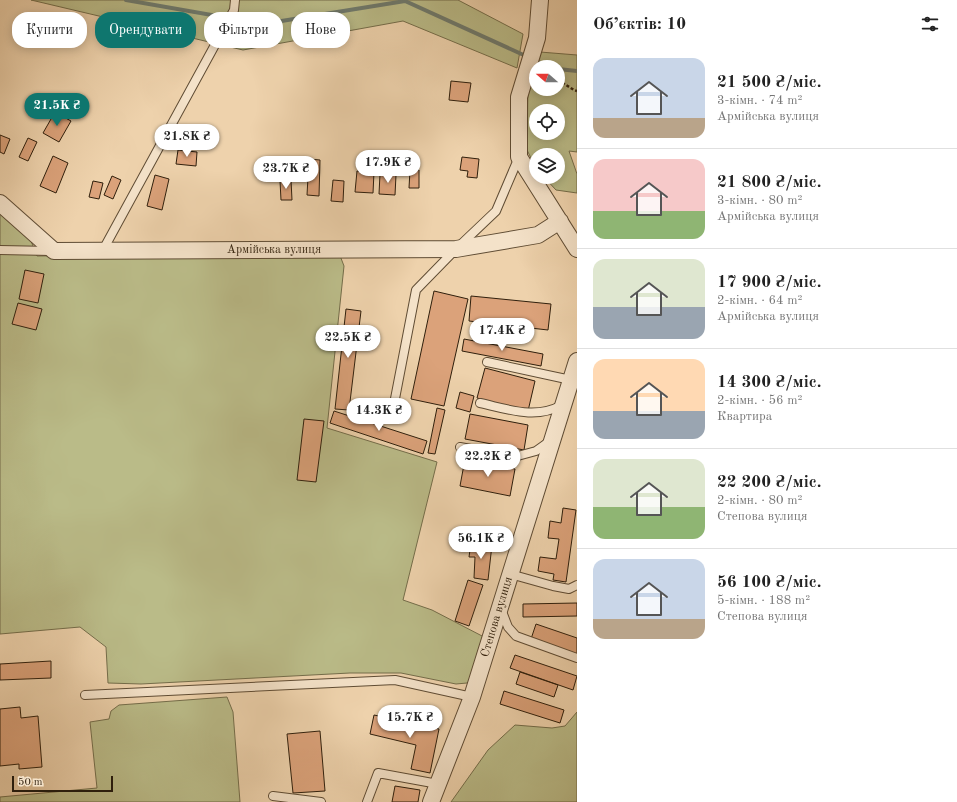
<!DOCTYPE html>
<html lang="uk">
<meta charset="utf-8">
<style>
body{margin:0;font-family:"Old Standard TT",serif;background:#f6f6f6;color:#222;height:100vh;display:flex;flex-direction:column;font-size:15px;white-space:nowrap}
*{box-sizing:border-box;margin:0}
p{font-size:13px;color:#767676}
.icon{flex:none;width:22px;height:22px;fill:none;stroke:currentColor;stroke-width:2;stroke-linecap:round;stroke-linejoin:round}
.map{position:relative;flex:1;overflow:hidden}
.side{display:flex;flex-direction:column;background:#fff;width:380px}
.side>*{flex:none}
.guide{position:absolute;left:12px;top:12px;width:380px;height:36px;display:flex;gap:8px}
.needle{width:26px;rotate:290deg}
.tools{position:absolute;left:529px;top:60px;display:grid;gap:8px}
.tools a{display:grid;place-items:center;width:36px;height:36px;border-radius:50%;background:#fff;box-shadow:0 2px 10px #0003;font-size:20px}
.scale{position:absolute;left:12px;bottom:10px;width:101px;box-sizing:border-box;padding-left:4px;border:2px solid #2f1f0c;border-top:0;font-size:11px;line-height:14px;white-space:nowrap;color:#2f1f0c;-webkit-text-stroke:3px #f4e2c9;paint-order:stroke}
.price{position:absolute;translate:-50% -34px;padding:0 9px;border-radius:14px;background:#fff;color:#222;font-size:13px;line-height:26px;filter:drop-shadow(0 1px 2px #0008)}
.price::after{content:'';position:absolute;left:50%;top:24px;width:12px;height:9px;margin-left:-6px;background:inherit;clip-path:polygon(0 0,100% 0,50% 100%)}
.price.on{background:#0f766e;color:#fff}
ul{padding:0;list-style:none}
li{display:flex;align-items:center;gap:12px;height:100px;padding:0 16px}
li+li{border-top:1px solid #e0e0e0}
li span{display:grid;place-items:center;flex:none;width:112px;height:80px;border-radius:12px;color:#555}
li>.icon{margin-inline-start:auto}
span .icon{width:48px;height:48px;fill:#fffc;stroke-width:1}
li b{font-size:17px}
h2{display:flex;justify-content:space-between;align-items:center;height:48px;padding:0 16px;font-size:17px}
.tag{padding:0 14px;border-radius:16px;background:#fff;box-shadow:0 2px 10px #0003;font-size:14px;line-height:36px}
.tag.on{background:#0f766e;color:#fff}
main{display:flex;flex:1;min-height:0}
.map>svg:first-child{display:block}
</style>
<main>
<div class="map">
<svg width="577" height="802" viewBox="0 0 577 802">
<rect width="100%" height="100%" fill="#eed2ac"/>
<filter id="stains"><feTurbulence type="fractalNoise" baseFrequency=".005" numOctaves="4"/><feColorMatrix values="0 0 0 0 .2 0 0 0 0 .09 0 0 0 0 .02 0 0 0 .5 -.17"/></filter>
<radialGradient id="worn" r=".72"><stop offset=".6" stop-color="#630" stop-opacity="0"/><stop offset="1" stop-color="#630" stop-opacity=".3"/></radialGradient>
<path fill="#babb88" stroke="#746d4a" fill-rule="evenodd" d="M31 0H458L523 34 517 68 403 21 243 50Z
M540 52 577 55V152L569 151 577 174V193L556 190 544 177H558V155H536V168L527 150 528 88ZM536 67H558V89H536ZM536 111H558V133H536Z
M0 210 31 241 37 256 339 253 344 266 327 428 437 462 403 600 432 610 484 637 475 676 467 683 456 684 401 673H350L141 684 108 683 106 647 80 627 0 634Z
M227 697 233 712 240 802H0V797L97 788 90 722 109 719 111 711 119 705Z
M577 712V802H451L488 750 515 725 552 728 565 726Z"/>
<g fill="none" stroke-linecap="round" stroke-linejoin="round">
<path stroke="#6f7a6d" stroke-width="4" d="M126 0 263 24 405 1 528 57
M534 60 550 67
M558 69 577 71"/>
</g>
<path fill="#dba27a" stroke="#2f1f0c" d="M451 81 471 83 468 102 449 100Z
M55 112 71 121 59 142 43 133Z
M0 135 10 139 4 154 0 152Z
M28 138 37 142 28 161 19 157Z
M178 150 197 152 196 166 176 164Z
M53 156 68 163 56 193 40 186Z
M462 157 479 159 477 178 467 177 468 171 460 170Z
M309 159 320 160 319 196 307 195Z
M410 170H419V188H409Z
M357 171 374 172 373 193 355 192Z
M380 174 396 175 395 195 379 194Z
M155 175 169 179 162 210 147 206Z
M112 176 121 180 113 199 104 195Z
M291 180 292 200H281L280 181Z
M333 180 344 181 343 202 331 201Z
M93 181 103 183 99 199 89 197Z
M25 270 44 274 38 303 19 299Z
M434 291 468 299 444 406 411 399Z
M471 296 551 304 548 330 469 321Z
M18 303 42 309 36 330 12 324Z
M346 309 361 311 349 410 335 409Z
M464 339 543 354 541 366 462 351Z
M485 368 535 381 528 411 477 398Z
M460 392 474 396 470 412 456 408Z
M437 408 445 410 435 454 428 453Z
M334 411 427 441 423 454 330 423Z
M470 414 528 425 524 450 465 439Z
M304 419 324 421 316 482 297 480Z
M465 459 515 469 510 496 460 486Z
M563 508 576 510 566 582 553 580 554 574 538 571 540 557 556 559 559 539 548 538 550 521 561 523Z
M471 543 492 545 488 580 474 578 475 557H469Z
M468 580 483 585 469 626 455 621Z
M577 603V616L523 617V604Z
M536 624 577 638V654L531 639Z
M515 655 577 676 573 690 510 668Z
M51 661V678L0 680V664Z
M520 672 558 685 554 697 516 684Z
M504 691 564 710 560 723 500 704Z
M20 707 21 718 38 716 42 767 19 769V764L0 766V709Z
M374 715 439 729 430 773 411 769 416 745 370 734Z
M320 731 325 791 293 793 287 734Z
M395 786 420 790 418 802H392Z"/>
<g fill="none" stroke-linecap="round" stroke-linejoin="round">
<defs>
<path id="service" d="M0 250 51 251
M103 250 234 10 235 0
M487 362 571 380
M480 403C508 409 535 420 562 405
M393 409 416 290 456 249 496 211 519 157
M460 447 514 457 536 451 550 441
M510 574 553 586 569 589 577 585
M501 609 508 627 516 636 577 658
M85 695 395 680 472 697
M273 796 321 802
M367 802 378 773 438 784"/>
<path id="minor" d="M540 0 537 38 519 97V157L577 249
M0 203 54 251 456 249 538 235 560 221
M431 802 472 697 577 361"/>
</defs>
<use href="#service" stroke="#5f4c34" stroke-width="10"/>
<use href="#minor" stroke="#5f4c34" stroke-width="18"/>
<path stroke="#2f1f0c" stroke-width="2.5" stroke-dasharray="3 2" stroke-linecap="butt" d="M558 80 574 90 577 91"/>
<use href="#service" stroke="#f4e2c9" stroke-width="8"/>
<use href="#minor" stroke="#f4e2c9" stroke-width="16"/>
</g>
<g text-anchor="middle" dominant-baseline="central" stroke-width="3.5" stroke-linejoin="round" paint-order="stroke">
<g font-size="12" fill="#2f1f0c" stroke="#f4e2c9">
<text x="274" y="250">Армійська вулиця</text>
<text transform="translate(497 617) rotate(-73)">Степова вулиця</text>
</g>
</g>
<rect width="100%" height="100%" filter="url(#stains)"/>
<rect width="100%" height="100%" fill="url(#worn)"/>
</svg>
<div class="tools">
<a><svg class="needle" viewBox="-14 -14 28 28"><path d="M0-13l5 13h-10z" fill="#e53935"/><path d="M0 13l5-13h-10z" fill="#767676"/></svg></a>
<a><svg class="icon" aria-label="locate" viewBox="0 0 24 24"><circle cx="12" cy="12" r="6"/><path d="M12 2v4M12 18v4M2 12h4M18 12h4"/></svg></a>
<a><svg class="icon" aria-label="layers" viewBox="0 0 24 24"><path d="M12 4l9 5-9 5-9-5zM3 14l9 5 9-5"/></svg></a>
</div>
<div class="scale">50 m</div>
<b class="price on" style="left:57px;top:127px">21.5K ₴</b>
<b class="price" style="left:187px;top:158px">21.8K ₴</b>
<b class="price" style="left:388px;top:184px">17.9K ₴</b>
<b class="price" style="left:286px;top:190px">23.7K ₴</b>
<b class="price" style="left:502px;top:352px">17.4K ₴</b>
<b class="price" style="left:348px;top:359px">22.5K ₴</b>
<b class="price" style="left:379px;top:432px">14.3K ₴</b>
<b class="price" style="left:488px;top:478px">22.2K ₴</b>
<b class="price" style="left:481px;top:560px">56.1K ₴</b>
<b class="price" style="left:410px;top:739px">15.7K ₴</b>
<div class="guide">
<a class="tag">Купити</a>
<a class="tag on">Орендувати</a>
<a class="tag">Фільтри</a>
<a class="tag">Нове</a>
</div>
</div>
<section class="side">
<h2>Об’єктів: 10<svg class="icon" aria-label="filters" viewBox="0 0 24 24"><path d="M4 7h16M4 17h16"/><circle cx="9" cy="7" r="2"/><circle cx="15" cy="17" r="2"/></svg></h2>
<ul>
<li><span style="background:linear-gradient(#c9d6e8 75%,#b9a48a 0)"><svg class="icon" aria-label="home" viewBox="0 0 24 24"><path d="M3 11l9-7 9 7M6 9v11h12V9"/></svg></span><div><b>21 500 ₴/міс.</b><p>3-кімн. · 74 m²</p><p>Армійська вулиця</p></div></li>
<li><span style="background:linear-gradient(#f6c9c9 65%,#8fb573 0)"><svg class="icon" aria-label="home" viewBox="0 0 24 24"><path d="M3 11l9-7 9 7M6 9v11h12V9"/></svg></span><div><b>21 800 ₴/міс.</b><p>3-кімн. · 80 m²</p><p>Армійська вулиця</p></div></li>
<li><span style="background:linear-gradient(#dfe7d0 60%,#9aa5b1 0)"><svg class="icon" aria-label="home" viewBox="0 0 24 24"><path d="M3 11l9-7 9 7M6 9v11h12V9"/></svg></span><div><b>17 900 ₴/міс.</b><p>2-кімн. · 64 m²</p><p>Армійська вулиця</p></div></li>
<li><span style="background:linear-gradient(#ffd9b3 65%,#9aa5b1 0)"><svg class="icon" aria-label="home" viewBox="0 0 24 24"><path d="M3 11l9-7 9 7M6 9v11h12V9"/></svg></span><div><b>14 300 ₴/міс.</b><p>2-кімн. · 56 m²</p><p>Квартира</p></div></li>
<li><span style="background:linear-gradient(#dfe7d0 60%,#8fb573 0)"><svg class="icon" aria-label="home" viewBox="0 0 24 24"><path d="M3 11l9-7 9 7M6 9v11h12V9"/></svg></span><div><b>22 200 ₴/міс.</b><p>2-кімн. · 80 m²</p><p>Степова вулиця</p></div></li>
<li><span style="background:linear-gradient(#c9d6e8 75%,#b9a48a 0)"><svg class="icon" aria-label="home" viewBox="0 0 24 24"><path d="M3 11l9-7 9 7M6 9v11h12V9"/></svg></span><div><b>56 100 ₴/міс.</b><p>5-кімн. · 188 m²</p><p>Степова вулиця</p></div></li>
</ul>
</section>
</main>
